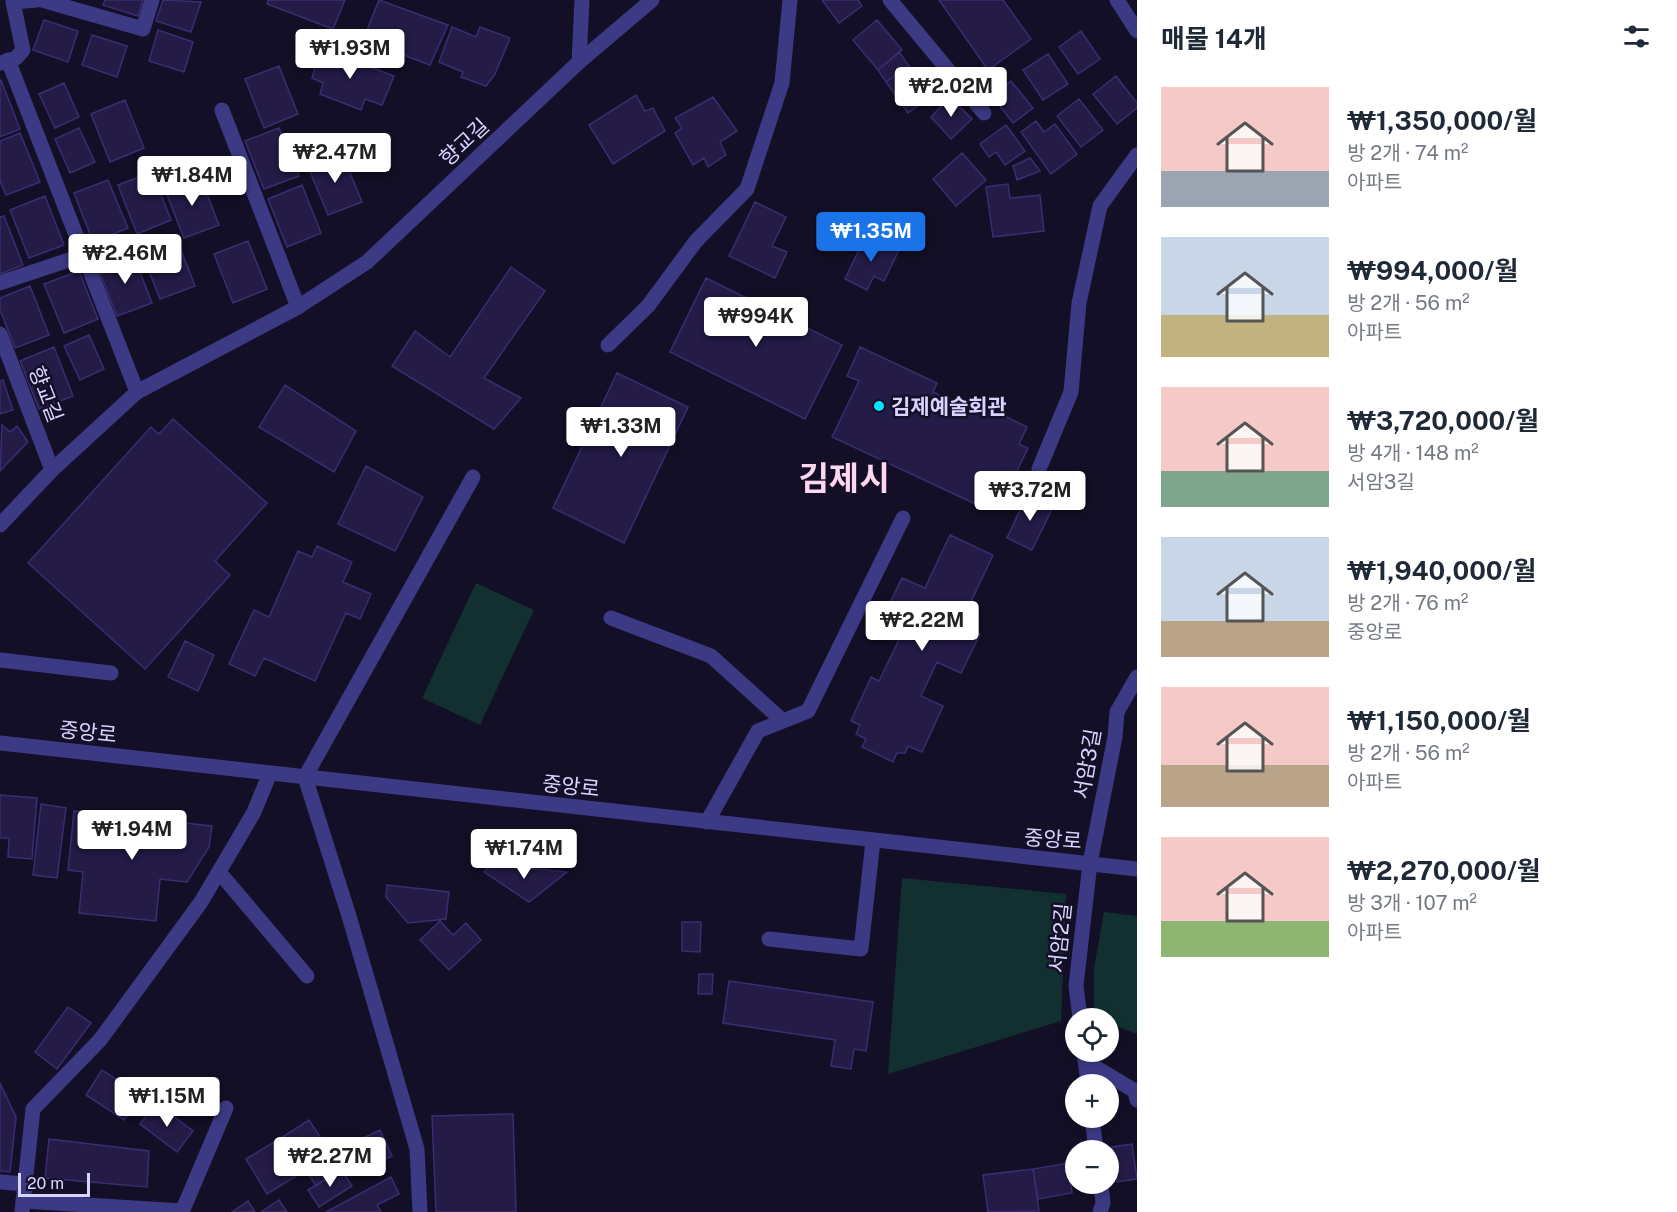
<!DOCTYPE html>
<html lang="ko">
<meta charset="utf-8">
<style>
body{margin:0;font-family:"Public Sans","Noto Sans KR",sans-serif;background:#f6f6f7;color:#1f2937;height:100vh;display:flex;flex-direction:column;font-size:22px;white-space:nowrap}
*{box-sizing:border-box;margin:0}
p{font-size:20px;color:#747a83}
.icon{flex:none;width:33px;height:33px;fill:none;stroke:currentColor;stroke-width:2;stroke-linecap:round;stroke-linejoin:round}
.map{position:relative;flex:1;overflow:hidden}
.panel{display:flex;flex-direction:column;background:#fff;width:540px}
.panel>*{flex:none}
.tools{position:absolute;left:1065px;top:1008px;display:grid;gap:12px}
.tools a{display:grid;place-items:center;width:54px;height:54px;border-radius:50%;background:#fff;box-shadow:0 3px 9px #0003;font-size:30px}
.scale{position:absolute;left:18px;bottom:15px;width:72px;box-sizing:border-box;padding-left:6px;border:3px solid #d9d4ff;border-top:0;font-size:16px;line-height:21px;white-space:nowrap;color:#d9d4ff;-webkit-text-stroke:4px #130f26;paint-order:stroke}
.price{position:absolute;translate:-50% -51px;padding:0 14px;border-radius:6px;background:#fff;color:#222;font-size:20px;line-height:39px;filter:drop-shadow(0 2px 3px #0008)}
.price::after{content:'';position:absolute;left:50%;top:36px;width:18px;height:14px;margin-left:-9px;background:inherit;clip-path:polygon(0 0,100% 0,50% 100%)}
.price.selected{background:#1a73e8;color:#fff}
ul{padding:0;list-style:none}
li{display:flex;align-items:center;gap:18px;height:150px;padding:0 24px}
li span{display:grid;place-items:center;flex:none;width:168px;height:120px;border-radius:0px;color:#555}
li>.icon{margin-inline-start:auto}
span .icon{width:72px;height:72px;fill:#fffc;stroke-width:1}
li b{font-size:26px}
h2{display:flex;justify-content:space-between;align-items:center;height:72px;padding:0 24px;font-size:26px}
main{display:flex;flex:1;min-height:0}
.map>svg:first-child{display:block}
</style>
<main>
<div class="map">
<svg width="1137" height="1212" viewBox="0 0 1137 1212">
<rect width="100%" height="100%" fill="#130f26"/>
<path fill="#12302f" d="M476 583 534 610 480 725 422 698Z
M902 878 1066 894 1061 1021 888 1074Z
M1104 912 1137 916V1034L1109 1023 1108 1018 1094 1017V968Z"/>
<path fill="#241b47" stroke="#3b2d73" stroke-width="1.5" d="M105 0H143L138 16 103 5Z
M163 0 201 2 191 32 156 21Z
M268 0H345L333 29 267 4Z
M379 0 448 25 430 65 363 40Z
M822 0H858L862 6 839 23Z
M939 0H1003L1031 39 988 70Z
M44 20 78 31 68 62 33 50Z
M877 20 902 50 878 70 853 40Z
M452 27 476 37 480 27 510 38 495 74 486 86 461 77 463 72 439 62Z
M158 30 193 42 184 72 149 61Z
M1081 31 1100 59 1078 74 1059 47Z
M92 35 127 46 117 77 82 65Z
M320 48 394 76 382 105 365 99 361 110 320 94 323 83 312 78Z
M899 52 909 66 886 82 878 70Z
M1048 54 1068 84 1043 100 1023 70Z
M279 66 298 114 264 128 245 79Z
M909 66 931 96 908 113 886 82Z
M1116 76 1137 103V108L1117 124 1093 94Z
M1 80 20 129 0 137V81Z
M1011 81 1033 108 1013 123 992 96Z
M64 83 79 117 55 128 39 94Z
M636 95 645 111 653 108 665 131 613 164 589 125Z
M713 97 737 131 720 142 726 155 708 167 704 158 693 165 675 133 682 128 675 118Z
M950 97 972 119 951 139 931 117Z
M1079 99 1103 130 1081 147 1057 116Z
M125 100 144 148 110 162 91 114Z
M1036 121 1044 132 1055 124 1077 154 1051 174 1021 132Z
M1006 125 1025 151 1005 165 996 152 989 157 980 144Z
M79 128 95 162 70 173 55 139Z
M279 128 299 176 264 189 245 141Z
M20 133 40 182 6 195 0 181V141Z
M342 153 362 202 328 215 308 167Z
M962 153 986 180 956 206 933 179Z
M1030 158 1040 171 1017 180 1013 166Z
M152 172 171 220 137 234 118 185Z
M200 176 219 225 184 238 165 190Z
M108 180 128 228 93 242 74 193Z
M1008 184 1010 198 1040 195 1044 231 993 237 986 187Z
M302 185 321 233 287 247 268 199Z
M45 196 64 245 29 258 10 210Z
M755 202 786 217 772 246 787 252 775 278 729 256Z
M4 216 23 265 0 274V217Z
M866 235 899 250 884 281 874 276 867 290 845 279Z
M176 237 195 286 160 299 141 251Z
M248 241 267 289 233 303 214 254Z
M133 254 152 303 117 316 98 268Z
M511 267 545 291 484 378 521 398 494 429 392 366 415 331 450 357Z
M79 271 98 319 64 333 44 284Z
M706 278 842 345 805 419 670 352Z
M30 286 49 335 15 348 0 310V298Z
M89 335 104 369 80 380 64 346Z
M54 347 73 396 39 409 20 361Z
M860 347 937 383 933 392 982 415 986 407 1027 427 1019 444 1028 448 1014 477 1002 471 984 508 832 437 859 381 847 376Z
M617 373 688 407 624 543 553 508Z
M3 380 13 410 0 414V381Z
M285 385 356 431 334 472 259 427Z
M173 419 267 503 215 561 230 575 145 669 28 563 151 427 159 434Z
M2 425 10 432 17 426 28 442 0 471Z
M366 466 423 497 395 551 338 524Z
M1027 495 1053 507 1032 550 1007 538Z
M950 535 993 555 960 625 980 634 961 673 937 662 921 696 943 706 922 752 908 746 905 753H897L893 762 862 747 866 739 856 734 860 725 851 721 871 677 879 681 907 623 885 613 902 578 925 588Z
M317 546 352 562 343 582 371 594 360 619 346 613 315 681 264 658 255 676 229 664 254 610 269 617 298 551 312 557Z
M185 641 214 655 198 691 168 677Z
M0 795 37 798 32 859 8 857 9 838H0Z
M41 804 66 808 57 878 33 875Z
M74 811 212 826 209 847 187 882 160 879 156 921 79 913 83 872 68 870Z
M492 865 567 872 529 902 484 872Z
M387 885 449 892 446 919 408 923 386 897Z
M440 921 453 935 466 923 481 940 449 970 420 940Z
M682 922H701L700 952 682 951Z
M699 974H713L712 994H698Z
M729 981 873 1002 866 1051 854 1049 851 1069 831 1066 835 1040 723 1023Z
M68 1007 91 1023 57 1069 35 1052Z
M102 1070 141 1096 124 1120 86 1095Z
M0 1083 16 1117 10 1172 0 1171Z
M156 1103 193 1131 177 1152 140 1124Z
M513 1114 516 1212H436L432 1116Z
M309 1120 341 1169 316 1186 284 1136Z
M380 1130 392 1156 358 1171 346 1146Z
M284 1136 306 1170 267 1194 246 1159Z
M49 1139 149 1151 147 1187 45 1178Z
M1132 1144 1137 1179 1117 1182 1112 1147Z
M1068 1163 1072 1193 1038 1199 1033 1169Z
M341 1169 352 1186 319 1207 308 1190Z
M1033 1169 1039 1211 988 1212 983 1175Z
M391 1177 399 1194 377 1205 381 1212H326Z
M279 1200 287 1212H261Z
M248 1201 255 1212H232Z"/>
<g fill="none" stroke-linecap="round" stroke-linejoin="round">
<path stroke="#3d3a85" stroke-width="15" d="M1039 469 1071 392 1079 303 1100 206 1137 155
M611 618 711 656 783 721
M0 660 111 673
M707 822 758 731 808 711 903 518
M219 872 307 976
M769 939 861 949 873 841
M1085 1061 1135 1091 1137 1100
M0 1182 25 1184
M23 1201 182 1211
M182 1212 226 1108"/>
<path stroke="#3d3a85" stroke-width="15" d="M42 0 143 29 152 0
M890 0 984 113
M8 60 137 392
M579 62 582 0
M1 63 16 58 23 50 13 2 37 0
M222 110 298 307
M0 283 84 255
M0 334 52 470
M608 345 648 306 696 241 747 189 782 83 790 0
M1080 1018 1076 986 1090 863 1115 737 1117 712 1137 677
M1084 1052 1088 1084
M1092 1118 1096 1150
M22 1212 33 1109 100 1040 201 902 254 812 270 773
M420 1212 417 1149 349 916 305 777 473 477
M1100 1212 1103 1203 1101 1184"/>
<path stroke="#3d3a85" stroke-width="15" d="M1117 0 1137 31
M0 525 52 470 137 392 298 307 367 262 579 62 652 0
M0 743 1137 869"/>
</g>
<circle fill="#00e5ff" stroke="#130f26" stroke-width="2" cx="879" cy="406" r="6"/>
<g text-anchor="middle" dominant-baseline="central" stroke-width="5" stroke-linejoin="round" paint-order="stroke">
<g font-size="21" fill="#d9d4ff" stroke="#130f26">
<text transform="translate(464 142) rotate(-43)">향교길</text>
<text transform="translate(46 394) rotate(69)">향교길</text>
<text transform="translate(88 732) rotate(6)">중앙로</text>
<text transform="translate(1087 764) rotate(-80)">서암3길</text>
<text transform="translate(571 786) rotate(6)">중앙로</text>
<text transform="translate(1053 839) rotate(4)">중앙로</text>
<text transform="translate(1060 938) rotate(-84)">서암2길</text>
</g>
<g font-size="21" font-weight="bold" fill="#d9d4ff" stroke="#130f26" text-anchor="start">
<text x="891" y="406">김제예술회관</text>
</g>
<g font-size="33" font-weight="bold" fill="#ffd6f0" stroke="#130f26">
<text x="844" y="478">김제시</text>
</g>
</g>
</svg>
<div class="tools">
<a><svg class="icon" aria-label="locate" viewBox="0 0 24 24"><circle cx="12" cy="12" r="6"/><path d="M12 2v4M12 18v4M2 12h4M18 12h4"/></svg></a>
<a>+</a>
<a>−</a>
</div>
<div class="scale">20 m</div>
<b class="price" style="left:350px;top:80px">₩1.93M</b>
<b class="price" style="left:951px;top:118px">₩2.02M</b>
<b class="price" style="left:335px;top:184px">₩2.47M</b>
<b class="price" style="left:192px;top:207px">₩1.84M</b>
<b class="price selected" style="left:871px;top:263px">₩1.35M</b>
<b class="price" style="left:125px;top:285px">₩2.46M</b>
<b class="price" style="left:756px;top:348px">₩994K</b>
<b class="price" style="left:621px;top:458px">₩1.33M</b>
<b class="price" style="left:1030px;top:522px">₩3.72M</b>
<b class="price" style="left:922px;top:652px">₩2.22M</b>
<b class="price" style="left:132px;top:861px">₩1.94M</b>
<b class="price" style="left:524px;top:880px">₩1.74M</b>
<b class="price" style="left:167px;top:1128px">₩1.15M</b>
<b class="price" style="left:330px;top:1188px">₩2.27M</b>
</div>
<section class="panel">
<h2>매물 14개<svg class="icon" aria-label="filters" viewBox="0 0 24 24"><path d="M4 7h16M4 17h16"/><circle cx="9" cy="7" r="2"/><circle cx="15" cy="17" r="2"/></svg></h2>
<ul>
<li><span style="background:linear-gradient(#f6c9c9 70%,#9aa5b1 0)"><svg class="icon" aria-label="home" viewBox="0 0 24 24"><path d="M3 11l9-7 9 7M6 9v11h12V9"/></svg></span><div><b>₩1,350,000/월</b><p>방 2개 · 74 m²</p><p>아파트</p></div></li>
<li><span style="background:linear-gradient(#c9d6e8 65%,#c2b280 0)"><svg class="icon" aria-label="home" viewBox="0 0 24 24"><path d="M3 11l9-7 9 7M6 9v11h12V9"/></svg></span><div><b>₩994,000/월</b><p>방 2개 · 56 m²</p><p>아파트</p></div></li>
<li><span style="background:linear-gradient(#f6c9c9 70%,#7fa58c 0)"><svg class="icon" aria-label="home" viewBox="0 0 24 24"><path d="M3 11l9-7 9 7M6 9v11h12V9"/></svg></span><div><b>₩3,720,000/월</b><p>방 4개 · 148 m²</p><p>서암3길</p></div></li>
<li><span style="background:linear-gradient(#c9d6e8 70%,#b9a48a 0)"><svg class="icon" aria-label="home" viewBox="0 0 24 24"><path d="M3 11l9-7 9 7M6 9v11h12V9"/></svg></span><div><b>₩1,940,000/월</b><p>방 2개 · 76 m²</p><p>중앙로</p></div></li>
<li><span style="background:linear-gradient(#f6c9c9 65%,#b9a48a 0)"><svg class="icon" aria-label="home" viewBox="0 0 24 24"><path d="M3 11l9-7 9 7M6 9v11h12V9"/></svg></span><div><b>₩1,150,000/월</b><p>방 2개 · 56 m²</p><p>아파트</p></div></li>
<li><span style="background:linear-gradient(#f6c9c9 70%,#8fb573 0)"><svg class="icon" aria-label="home" viewBox="0 0 24 24"><path d="M3 11l9-7 9 7M6 9v11h12V9"/></svg></span><div><b>₩2,270,000/월</b><p>방 3개 · 107 m²</p><p>아파트</p></div></li>
</ul>
</section>
</main>
